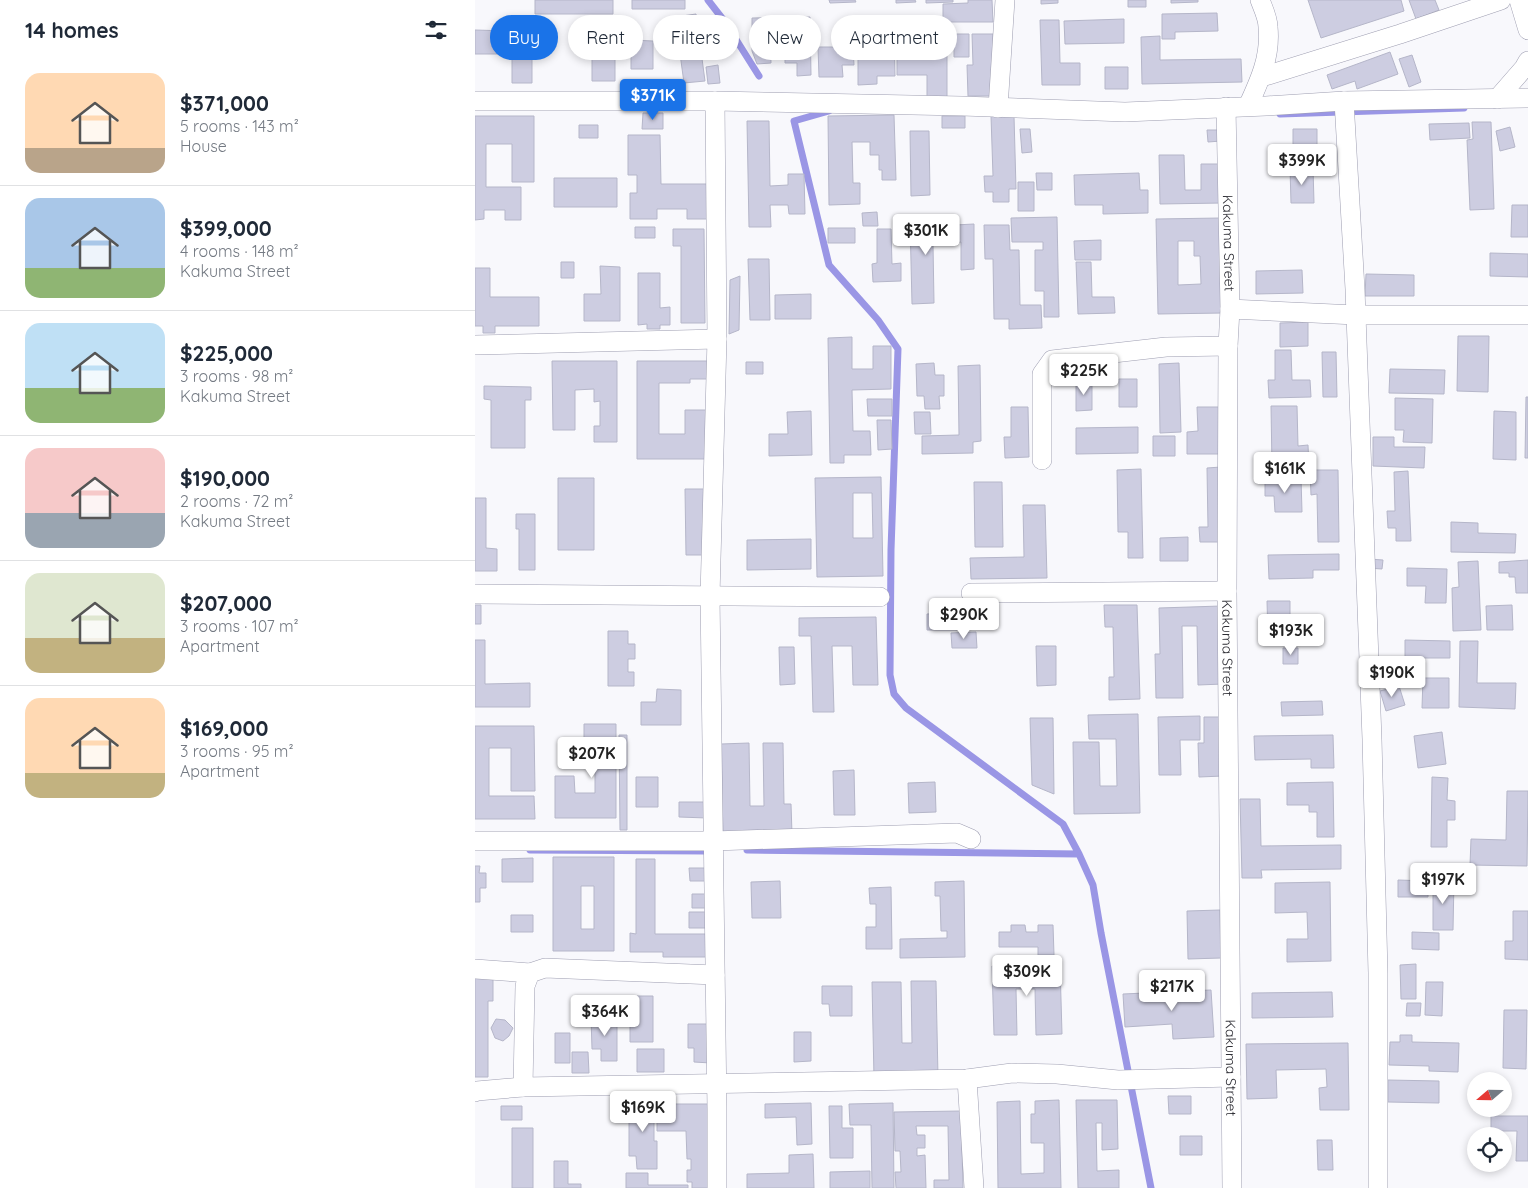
<!DOCTYPE html>
<meta charset="utf-8">
<style>
body{margin:0;font-family:Quicksand,sans-serif;background:#f2f2f3;color:#1f2937;height:100vh;display:flex;flex-direction:column;font-size:19px;white-space:nowrap}
*{box-sizing:border-box;margin:0}
p{font-size:16px;color:#747a83}
.icon{flex:none;width:28px;height:28px;fill:none;stroke:currentColor;stroke-width:2;stroke-linecap:round;stroke-linejoin:round}
.map{position:relative;flex:1;overflow:hidden}
.sheet{display:flex;flex-direction:column;background:#fff;width:475px}
.sheet>*{flex:none}
.guide{position:absolute;left:15px;top:15px;width:475px;height:45px;display:flex;gap:10px}
.needle{width:32px;rotate:250deg}
.buttons{position:absolute;left:992px;top:1072px;display:grid;gap:10px}
.buttons a{display:grid;place-items:center;width:45px;height:45px;border-radius:50%;background:#fff;box-shadow:0 2px 8px #0003;font-size:25px}
.price{position:absolute;translate:-50% -42px;padding:0 11px;border-radius:5px;background:#fff;color:#222;font-size:16px;line-height:32px;filter:drop-shadow(0 1px 2px #0008)}
.price::after{content:'';position:absolute;left:50%;top:30px;width:15px;height:11px;margin-left:-8px;background:inherit;clip-path:polygon(0 0,100% 0,50% 100%)}
.price.on{background:#1a73e8;color:#fff}
ul{padding:0;list-style:none}
li{display:flex;align-items:center;gap:15px;height:125px;padding:0 25px}
li+li{border-top:1px solid #e0e1e3}
li span{display:grid;place-items:center;flex:none;width:140px;height:100px;border-radius:15px;color:#555}
li>.icon{margin-inline-start:auto}
span .icon{width:60px;height:60px;fill:#fffc;stroke-width:1}
li b{font-size:21px}
h2{display:flex;justify-content:space-between;align-items:center;height:60px;padding:0 25px;font-size:21px}
.pill{padding:0 18px;border-radius:22px;background:#fff;box-shadow:0 2px 8px #0003;font-size:18px;line-height:45px}
.pill.on{background:#1a73e8;color:#fff}
main{display:flex;flex:1;min-height:0}
.map>svg:first-child{display:block}
</style>
<main>
<section class="sheet">
<h2>14 homes<svg class="icon" aria-label="filters" viewBox="0 0 24 24"><path d="M4 7h16M4 17h16"/><circle cx="9" cy="7" r="2"/><circle cx="15" cy="17" r="2"/></svg></h2>
<ul>
<li><span style="background:linear-gradient(#ffd9b3 75%,#b9a48a 0)"><svg class="icon" aria-label="home" viewBox="0 0 24 24"><path d="M3 11l9-7 9 7M6 9v11h12V9"/></svg></span><div><b>$371,000</b><p>5 rooms · 143 m²</p><p>House</p></div></li>
<li><span style="background:linear-gradient(#a9c7e8 70%,#8fb573 0)"><svg class="icon" aria-label="home" viewBox="0 0 24 24"><path d="M3 11l9-7 9 7M6 9v11h12V9"/></svg></span><div><b>$399,000</b><p>4 rooms · 148 m²</p><p>Kakuma Street</p></div></li>
<li><span style="background:linear-gradient(#bfe0f5 65%,#8fb573 0)"><svg class="icon" aria-label="home" viewBox="0 0 24 24"><path d="M3 11l9-7 9 7M6 9v11h12V9"/></svg></span><div><b>$225,000</b><p>3 rooms · 98 m²</p><p>Kakuma Street</p></div></li>
<li><span style="background:linear-gradient(#f6c9c9 65%,#9aa5b1 0)"><svg class="icon" aria-label="home" viewBox="0 0 24 24"><path d="M3 11l9-7 9 7M6 9v11h12V9"/></svg></span><div><b>$190,000</b><p>2 rooms · 72 m²</p><p>Kakuma Street</p></div></li>
<li><span style="background:linear-gradient(#dfe7d0 65%,#c2b280 0)"><svg class="icon" aria-label="home" viewBox="0 0 24 24"><path d="M3 11l9-7 9 7M6 9v11h12V9"/></svg></span><div><b>$207,000</b><p>3 rooms · 107 m²</p><p>Apartment</p></div></li>
<li><span style="background:linear-gradient(#ffd9b3 75%,#c2b280 0)"><svg class="icon" aria-label="home" viewBox="0 0 24 24"><path d="M3 11l9-7 9 7M6 9v11h12V9"/></svg></span><div><b>$169,000</b><p>3 rooms · 95 m²</p><p>Apartment</p></div></li>
</ul>
</section>
<div class="map">
<svg width="1053" height="1188" viewBox="0 0 1053 1188">
<rect width="100%" height="100%" fill="#f8f8fc"/>
<g fill="none" stroke-linecap="round" stroke-linejoin="round">
<path stroke="#9a96e5" stroke-width="7" d="M233 0 250 22 284 76
M354 111 319 121 354 265 403 320 423 349 416 550 415 675 419 694 431 708 588 824 604 854 618 885 626 933 676 1188
M805 114 989 108
M55 850 232 851
M272 850 604 854"/>
</g>
<path fill="#cdcde1" stroke="#b5b6c9" fill-rule="evenodd" d="M60 0H138V14H60Z
M157 0H210V9H157Z
M354 0H380L381 2 355 3Z
M421 0H440L441 2 421 3Z
M451 0H478V2L451 3Z
M493 0H517L518 22H468V4L493 3Z
M566 0H583V3L566 4Z
M653 0H671V7H653Z
M696 0H723V2L696 3Z
M833 0H926L929 11 846 38Z
M934 0H960L964 10 941 19Z
M742 13 743 31 700 32V39H687V14Z
M221 14 230 81 209 83 200 17Z
M335 17 336 75 322 76V63H310V45H314V32H295L296 63 282 64 277 51V18Z
M649 19V43L590 44 589 21Z
M565 20H584L585 63H605V85H567Z
M0 30 33 31V54H0Z
M117 30H140V81H117Z
M394 30H419L420 76H402V84L383 85V50H395Z
M479 34H494V57H479Z
M497 34H518L519 96H493L492 65H498Z
M685 36V60L766 59 767 82 667 84 666 37Z
M156 40 178 41V69H156Z
M37 46H57V83H37Z
M343 47H378L379 65H367L368 77H344Z
M472 51V97H452V75H422V52Z
M915 52 923 74 882 89 880 81 857 89 852 75Z
M937 55 946 82 934 87 924 59Z
M243 65 245 83 233 84 231 67Z
M630 67H653V89H630Z
M168 113H188V129H167Z
M419 115 421 180H407V170H404V155H395V142H377L378 183H385V204L354 205 353 116Z
M0 116H59V182H37V144H11V187H46V220H30V210H9V219L0 220Z
M467 116H490V128H467Z
M516 116H539L541 189H534V202H518V192H510L509 176H518Z
M272 121H294L295 186 313 185V174H329L330 214H314L313 205H295L296 227H274Z
M997 122H1016L1019 209 995 210 992 140 998 139Z
M994 123 995 138 955 140 954 124Z
M104 125H123V138H104Z
M1035 127 1040 147 1025 151 1021 131Z
M545 129H555L557 152 547 153Z
M818 129H842V148H818Z
M732 130H746V141L733 142Z
M435 131H454L455 195 436 196Z
M153 135H185L186 184H232V219H212V209H182V219H155V193H162V175H153Z
M684 155H709L710 190H726V164H746L747 203 685 204Z
M815 168H838L839 203H816Z
M561 173H577V190H562Z
M664 173 665 190H673V213L628 214V205H600L599 175Z
M79 178H142V207H79Z
M543 182H559V211H543Z
M1037 205H1053V237H1036Z
M402 212 403 226H388L387 213Z
M582 217 584 317H569V291H560V250H568V242H537L536 218Z
M746 218 748 313 683 314 681 219ZM703 241H719V256H725L726 284 703 285Z
M435 220H475V243L458 244 459 303 437 304Z
M499 224V269L486 270V242L480 243V225Z
M509 225H534L535 250H544L545 305H566L567 328 534 329V319H519L518 259H510Z
M160 227H180V238H160Z
M353 228H380V243H353Z
M198 229H229L230 323H206V246H198Z
M402 229H416L417 264 426 263V281L398 282 397 264 402 263Z
M626 240V260H600L599 241Z
M1015 253 1053 254V277L1015 276Z
M273 259H294L295 320H275Z
M86 262H99V278H86Z
M601 262H616L617 297H639L640 313 603 314Z
M125 266 145 267V321H109V294H126Z
M0 268H15V297H64V326H20V333H8V326H0Z
M827 270 828 293 781 294V271Z
M163 273H185V308L195 307V325H185V329H172V324L163 325Z
M891 274 939 275V296H890Z
M265 276 264 330 254 334 255 280Z
M336 294V319H300V295Z
M833 322V346L805 347V323Z
M983 336H1014L1013 392 982 391Z
M377 337V369H398V346H416V389L377 390 378 431H395L396 455H369V463H355L353 338Z
M800 350H816L817 380H835L836 397 794 398 793 380H800Z
M847 352H861L862 397H848Z
M77 361H142V442H119V426H125V401L119 402V389L100 390V430H78Z
M162 361H234V379H215V383H184V434H210V410H234V459H162Z
M271 362H288V374H271Z
M459 363 460 375H469V396H464L465 409H450L449 396H442L441 364Z
M704 363 706 432 685 433 684 364Z
M505 365 506 441 498 442V453L447 454V436L484 435 483 366Z
M915 369 970 370 969 394 914 393Z
M644 379H662V407H644Z
M601 382H617V410L601 411Z
M9 386 56 387V400H50V448H16V400L9 399Z
M1051 397H1053V458H1050Z
M920 398 958 399 957 443 928 442 929 430H920Z
M392 399H417V416H393Z
M796 406H822L823 446 833 445 834 467H797Z
M536 407H553L554 457 530 458 529 437H536Z
M722 407H749L750 454H712V432L723 431Z
M336 411 337 455 294 456V434H313L312 412Z
M1019 411 1041 412V460L1018 459Z
M439 412H455L456 434H440Z
M402 420H416L417 449 403 450Z
M663 427V453L601 454V428Z
M678 436H700V456H678Z
M898 437H919V447H950L949 468 898 466Z
M746 467 748 542H725L724 527H733L732 468Z
M666 469 668 558H653V532H643L642 470Z
M835 470H863L864 542H843L842 494 836 495Z
M933 471 936 541H921V528H913L912 511H920L919 472Z
M406 477 408 576 342 577 340 478ZM378 493H397L398 538H378Z
M83 478H119V550H83Z
M826 478 827 512H800L799 496H790V479Z
M499 482H527L528 547H500Z
M210 489H235V555H211Z
M0 498H11V548L22 549V571H0Z
M548 505H570L572 578 496 579 495 558 549 557Z
M41 514H60V570H44V529H41Z
M976 522 1003 523V533L1041 534 1040 553 976 552Z
M713 537V561H685V538Z
M336 539V569L272 570V540Z
M864 554V570H838V578L794 579 793 555Z
M894 559 908 560 907 569 893 568Z
M1053 560V593H1041L1040 577H1034V573H1024V562Z
M1003 561 1006 630 978 631 977 588 984 587 983 562Z
M932 568 972 569 971 603H950L951 586H932Z
M792 601H815V636L793 637Z
M0 605H6V624H0Z
M629 605H662L665 699 634 700V677H639L638 627H630Z
M1037 605 1038 630H1012L1011 606Z
M746 606 748 684 723 685 722 626H707L708 698H681L680 654H685L684 608Z
M481 613 482 630H452V614Z
M401 617 403 685H378L377 646H357L359 712H338L336 636H324V618Z
M133 631H153V644H160V659H153V672H159V686H133Z
M501 632 502 648H477L476 633Z
M0 640H10V684L55 683V707H0Z
M930 640 975 641V658H930Z
M985 641H1003L1002 683H1041L1040 709 984 707Z
M561 646H581V685L562 686Z
M304 647H319L320 684 305 685Z
M808 648H823V664H808Z
M948 678H974V708H947Z
M924 686 930 705 911 711 905 691Z
M182 689 206 690V725H166V702H181Z
M847 701 848 715 807 716 806 702Z
M663 714 665 813 599 814 598 742H624L625 786H642L641 739H614L613 715Z
M725 716V740H705L706 775H684L683 717Z
M729 717H747L748 776 724 777 723 743H729Z
M555 718H578L579 794 557 785Z
M109 724H141V818H80V776H99L100 793H120V751H109Z
M0 726H59L60 791H36V748H14V796H59L60 819H0Z
M967 732 971 764 943 768 939 736Z
M144 735H152V830H145Z
M858 735 859 768H836V759L780 760 779 736Z
M274 743 275 806H289L288 743H308L309 804H316L317 834 248 835 246 744Z
M379 770 380 815H359L358 771Z
M161 777H183V807H161Z
M957 777 973 778 972 800 980 801V820H972V847H956Z
M460 782 461 812 434 813 433 783Z
M858 782 859 837H842V812H834V805H812V783Z
M1032 791H1053L1052 866 995 865 996 839 1031 840Z
M765 799H785L786 846 866 845V869L786 870 787 878H767Z
M204 802H232V818L204 817Z
M78 857H139V951H78ZM106 886H119V929H106Z
M58 858V882H27V859Z
M161 859H180V934H236L237 957H188V952H155V933L161 934Z
M0 866H5L4 873H11V888H5V902H0Z
M214 868H230V881H215Z
M958 879 979 880 978 930H958Z
M923 880 953 881V897H923Z
M305 881 306 918H277L276 882Z
M489 881 490 957 425 958V939L472 938V931H466L465 896H460V882Z
M855 882 856 961 812 962V939H833L832 912 800 913V883Z
M416 887 417 949H391V927H401V904H395L394 888Z
M217 894H232V908H217Z
M745 910 746 958 713 959 712 911Z
M1038 911H1053V960L1030 959V941H1038Z
M214 912H236V928H214Z
M36 915H58V932H36Z
M536 925H550L551 932H563V925H578L579 955H563V947H524V932H536Z
M937 932 964 933V950L937 949Z
M941 964V999H926L925 965Z
M585 965 587 1034 561 1035 560 989H541L542 1035H519L517 966Z
M0 978H18V1001H13V1077H0Z
M436 981H461L463 1077 399 1078 397 982H426L427 1043H437Z
M951 982H968L967 1016 950 1015Z
M347 986H377V1016H355L354 1004H347Z
M736 990 739 1037 698 1039 697 1024 650 1027 648 994Z
M857 992 858 1017 777 1018V993Z
M162 996H178V1042H155V1026H162Z
M932 1003H946L945 1016H931Z
M1029 1010H1052L1051 1069 1028 1068Z
M116 1017H142V1061H126V1049H117Z
M21 1019 30 1020 38 1028 34 1036 28 1041 20 1038 16 1028Z
M213 1024H236V1063L219 1062V1048H213Z
M319 1032H336V1061L319 1062Z
M80 1033H95V1063H80Z
M925 1035H937V1042L984 1043 983 1072 954 1071V1066L914 1065 915 1042H925Z
M873 1043 874 1110H845L844 1088 852 1087 851 1069 801 1070 802 1098 772 1099 771 1044Z
M162 1049H189V1072H162Z
M97 1052H113L114 1073H97Z
M913 1080 964 1081V1103L913 1102Z
M693 1096H716V1114H694Z
M154 1098H179V1141H182V1169H162L161 1156H154Z
M584 1100 586 1188H523L522 1102 545 1101 546 1174 569 1173V1143H556V1114H560V1101Z
M601 1100H642L643 1149 627 1150V1123H621L622 1171 644 1170V1188H603Z
M336 1103 337 1144 322 1145 321 1117 290 1118V1104Z
M418 1103 419 1188H397L396 1125H375L374 1104Z
M182 1104H233L234 1188H217V1182H212V1170H216V1159H212L211 1131H182Z
M26 1106H47V1120H26Z
M354 1106H367V1128H378V1158H355Z
M486 1111 488 1188H459V1180H474L473 1126H441L442 1135H450V1148H442V1156L450 1155 451 1188H421L420 1172H426L425 1151H420L419 1112Z
M1016 1116H1053V1161H1041L1042 1131H1016Z
M37 1128H58V1188H37Z
M705 1136H727V1155H705Z
M842 1140H857L858 1170H843Z
M338 1154 339 1188H272V1174L314 1173V1155Z
M79 1161H93V1184H106V1188H79Z
M395 1171V1188H355V1172Z
M151 1173H173V1185H213V1188H151Z"/>
<g fill="none" stroke-linecap="round" stroke-linejoin="round">
<defs>
<g id="street">
<path d="M1044 0 1053 30"/>
<path d="M787 77 925 34 1026 0"/>
<path d="M1022 99 1049 68 1053 61"/>
<path d="M0 101H240L487 106 650 112 791 106 869 101 1053 98"/>
<path d="M240 101 242 339 235 596 242 1109V1188"/>
<path d="M869 101 880 289 897 739 903 973V1188"/>
<path d="M773 106C785 80 796 56 793 27 793 18 788 8 785 0"/>
<path id="s1" d="M751 107 755 309 753 346 752 591 757 1188"/>
<path d="M523 108 530 0"/>
<path d="M755 309 881 315H1053"/>
<path d="M0 345 242 339"/>
<path d="M567 460V374L577 360 691 347 753 346"/>
<path d="M496 593 752 591"/>
<path d="M0 594 405 597"/>
<path d="M0 841H239L482 833 496 839"/>
<path d="M0 969 55 973"/>
<path d="M492 1079 499 1188"/>
<path d="M48 1087 50 986 55 973 70 968 240 975"/>
<path d="M0 1092 2 1091 48 1087 492 1079 537 1073 582 1074 643 1080 756 1077"/>
</g>
</defs>
<use href="#street" stroke="#9e9eb1" stroke-width="20"/>
<use href="#street" stroke="#fff" stroke-width="19"/>
</g>
<g text-anchor="middle" dominant-baseline="central" stroke-width="4" stroke-linejoin="round" paint-order="stroke">
<g font-size="14" fill="#2f2f36" stroke="#fff">
<text stroke="none"><textPath href="#s1" startOffset="136">Kakuma Street</textPath></text>
<text stroke="none"><textPath href="#s1" startOffset="541">Kakuma Street</textPath></text>
<text stroke="none"><textPath href="#s1" startOffset="961">Kakuma Street</textPath></text>
</g>
</g>
</svg>
<div class="buttons">
<a><svg class="needle" viewBox="-14 -14 28 28"><path d="M0-13l5 13h-10z" fill="#e53935"/><path d="M0 13l5-13h-10z" fill="#747a83"/></svg></a>
<a><svg class="icon" aria-label="locate" viewBox="0 0 24 24"><circle cx="12" cy="12" r="6"/><path d="M12 2v4M12 18v4M2 12h4M18 12h4"/></svg></a>
</div>
<b class="price on" style="left:178px;top:121px">$371K</b>
<b class="price" style="left:827px;top:186px">$399K</b>
<b class="price" style="left:451px;top:256px">$301K</b>
<b class="price" style="left:609px;top:396px">$225K</b>
<b class="price" style="left:810px;top:494px">$161K</b>
<b class="price" style="left:489px;top:640px">$290K</b>
<b class="price" style="left:816px;top:656px">$193K</b>
<b class="price" style="left:917px;top:698px">$190K</b>
<b class="price" style="left:117px;top:779px">$207K</b>
<b class="price" style="left:968px;top:905px">$197K</b>
<b class="price" style="left:552px;top:997px">$309K</b>
<b class="price" style="left:697px;top:1012px">$217K</b>
<b class="price" style="left:130px;top:1037px">$364K</b>
<b class="price" style="left:168px;top:1133px">$169K</b>
<div class="guide">
<a class="pill on">Buy</a>
<a class="pill">Rent</a>
<a class="pill">Filters</a>
<a class="pill">New</a>
<a class="pill">Apartment</a>
</div>
</div>
</main>
